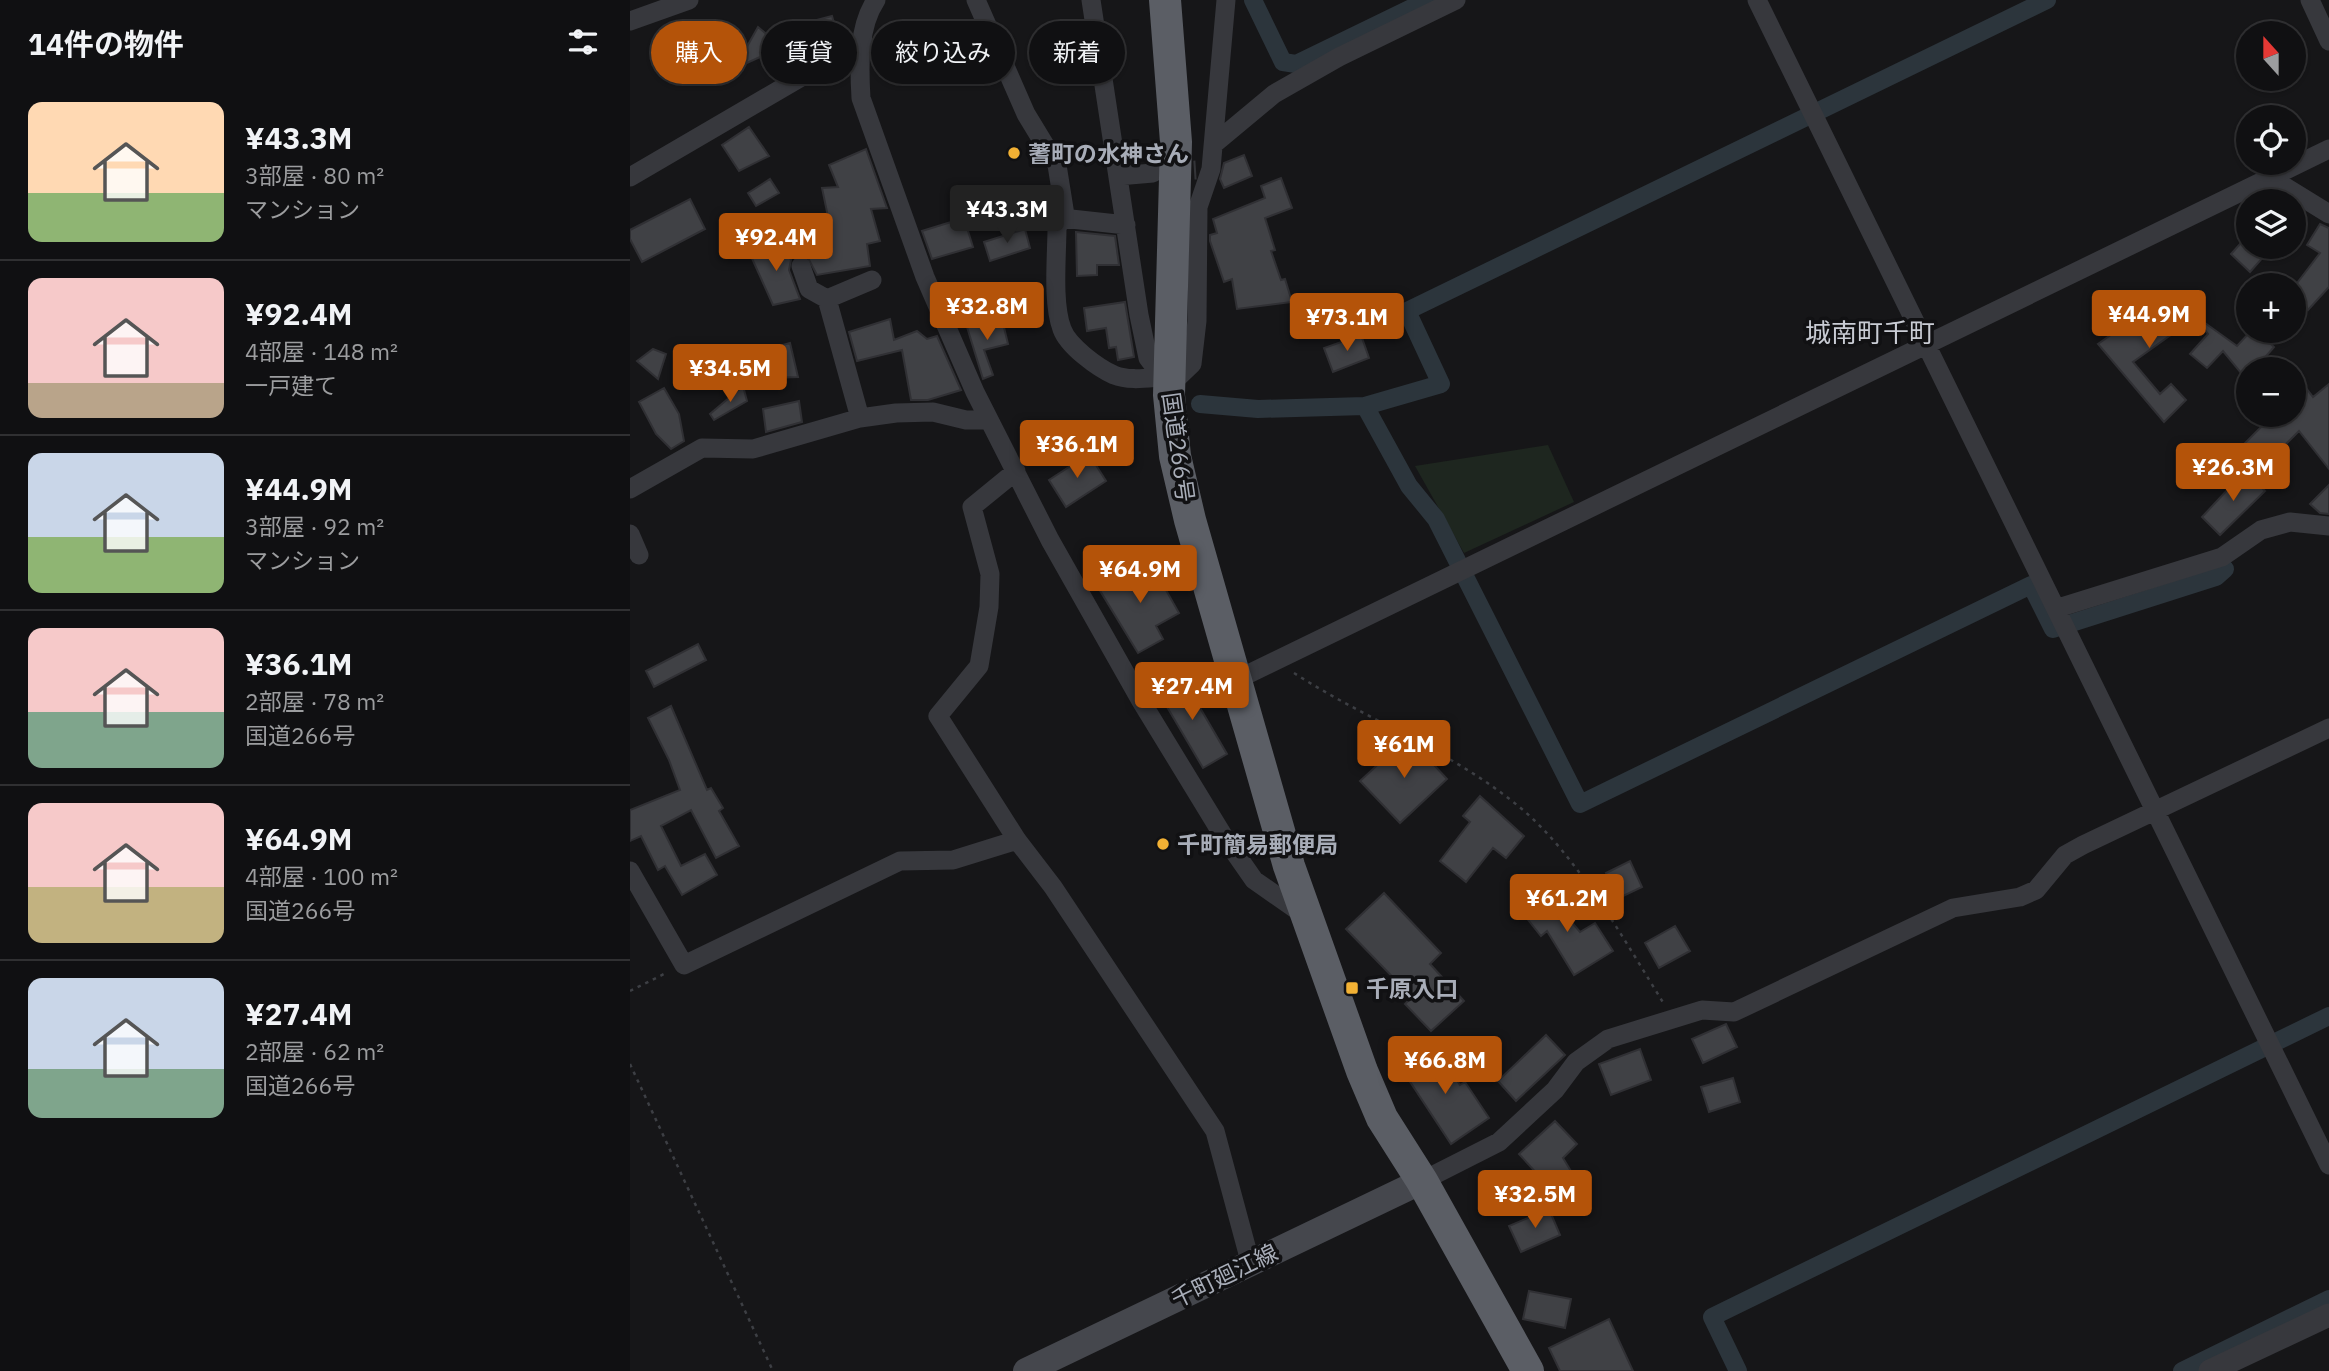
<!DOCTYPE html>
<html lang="ja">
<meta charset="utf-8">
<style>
body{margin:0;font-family:"IBM Plex Sans","Noto Sans JP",sans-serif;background:#1e1e20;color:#f1f3f6;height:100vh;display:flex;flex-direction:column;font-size:26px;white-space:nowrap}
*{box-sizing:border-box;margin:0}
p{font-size:23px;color:#9c9d9f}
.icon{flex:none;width:38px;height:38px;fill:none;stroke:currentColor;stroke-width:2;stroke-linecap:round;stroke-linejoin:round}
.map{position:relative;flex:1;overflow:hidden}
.sheet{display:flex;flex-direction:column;background:#101012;width:630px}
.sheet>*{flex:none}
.hud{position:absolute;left:21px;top:21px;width:665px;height:63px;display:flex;gap:14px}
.needle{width:46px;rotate:339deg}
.fabs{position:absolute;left:1606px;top:21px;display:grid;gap:14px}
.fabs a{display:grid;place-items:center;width:70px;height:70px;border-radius:50%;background:#101012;box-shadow:0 2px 5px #0004,0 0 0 2px #303032;font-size:35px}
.price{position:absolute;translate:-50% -60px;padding:0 16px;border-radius:7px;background:#b45309;color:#fff;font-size:23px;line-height:46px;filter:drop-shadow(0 2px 4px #0008)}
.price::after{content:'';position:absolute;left:50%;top:42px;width:21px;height:16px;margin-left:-10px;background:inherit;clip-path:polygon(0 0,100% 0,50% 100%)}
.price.current{background:#222;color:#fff}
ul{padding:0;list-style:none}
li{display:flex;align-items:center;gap:21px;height:175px;padding:0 28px}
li+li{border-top:2px solid #303032}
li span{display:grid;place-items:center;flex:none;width:196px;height:140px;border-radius:14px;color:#555}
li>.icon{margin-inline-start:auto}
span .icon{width:84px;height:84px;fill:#fffc;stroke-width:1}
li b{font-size:30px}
h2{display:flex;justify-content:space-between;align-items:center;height:84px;padding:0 28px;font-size:30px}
.chip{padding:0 24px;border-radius:32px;background:#101012;box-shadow:0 2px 5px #0004,0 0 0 2px #303032;font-size:24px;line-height:63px}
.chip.current{background:#b45309;color:#fff}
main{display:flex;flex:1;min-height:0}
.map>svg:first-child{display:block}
</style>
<main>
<section class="sheet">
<h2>14件の物件<svg class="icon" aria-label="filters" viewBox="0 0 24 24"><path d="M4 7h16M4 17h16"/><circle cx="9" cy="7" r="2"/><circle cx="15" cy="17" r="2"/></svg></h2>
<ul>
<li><span style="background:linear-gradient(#ffd9b3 65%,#8fb573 0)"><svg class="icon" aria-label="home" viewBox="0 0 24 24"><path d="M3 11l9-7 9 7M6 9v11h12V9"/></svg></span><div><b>¥43.3M</b><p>3部屋 · 80 m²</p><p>マンション</p></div></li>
<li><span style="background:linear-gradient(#f6c9c9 75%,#b9a48a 0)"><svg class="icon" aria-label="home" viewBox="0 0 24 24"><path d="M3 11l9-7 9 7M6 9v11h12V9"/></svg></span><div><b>¥92.4M</b><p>4部屋 · 148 m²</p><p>一戸建て</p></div></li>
<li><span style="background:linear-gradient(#c9d6e8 60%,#8fb573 0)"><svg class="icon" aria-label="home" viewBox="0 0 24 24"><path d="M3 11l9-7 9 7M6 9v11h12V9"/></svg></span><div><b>¥44.9M</b><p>3部屋 · 92 m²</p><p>マンション</p></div></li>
<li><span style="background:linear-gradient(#f6c9c9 60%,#7fa58c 0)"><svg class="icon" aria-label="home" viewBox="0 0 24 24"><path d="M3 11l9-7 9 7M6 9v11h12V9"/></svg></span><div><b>¥36.1M</b><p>2部屋 · 78 m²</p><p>国道266号</p></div></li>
<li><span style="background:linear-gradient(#f6c9c9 60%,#c2b280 0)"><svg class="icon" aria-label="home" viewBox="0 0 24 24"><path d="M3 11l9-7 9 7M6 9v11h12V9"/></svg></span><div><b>¥64.9M</b><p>4部屋 · 100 m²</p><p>国道266号</p></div></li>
<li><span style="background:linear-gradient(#c9d6e8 65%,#7fa58c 0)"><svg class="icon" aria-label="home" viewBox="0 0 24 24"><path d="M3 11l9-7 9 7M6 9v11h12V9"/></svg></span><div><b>¥27.4M</b><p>2部屋 · 62 m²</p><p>国道266号</p></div></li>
</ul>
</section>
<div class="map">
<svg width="1699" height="1371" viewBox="0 0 1699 1371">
<rect width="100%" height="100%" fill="#161618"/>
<path fill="#1e261f" d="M918 445 944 502 834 553 785 466Z"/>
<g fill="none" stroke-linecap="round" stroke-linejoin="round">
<path stroke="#2c353c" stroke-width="18" d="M623 0 653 62 666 64 798 0
M570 404 628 409 735 406 811 384 777 311 1417 0
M735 406 779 486 806 519 950 804 1401 585 1423 629 1586 577 1595 569
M1108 1371 1082 1317 1699 1016
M1552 1371 1699 1299"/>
</g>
<path fill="#404145" stroke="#303034" stroke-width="2" d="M202 16 207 33 182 40 179 22Z
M128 27 166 59 145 71 130 57 77 81 63 56 99 37 110 59Z
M289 32 298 59 250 75 243 47Z
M119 127 139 156 109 171 92 145Z
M236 149 257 208 241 209 250 241 237 244 240 266 187 275 177 256 174 236 201 231 192 188 208 187 199 165Z
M614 155 622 176 594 188 590 179 594 163Z
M651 178 662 208 635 218 645 250 641 251 651 280 655 279 662 302 607 309 602 279 594 282 580 241V235L587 233 583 219 635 198 631 186Z
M140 179 149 193 126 206 118 193Z
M60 199 75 229 12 262 0 239V230Z
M334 218 343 247 302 259 292 231Z
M1690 224 1699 228V287L1678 310 1664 296V287L1690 253 1677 245Z
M395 229 400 248 360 261 354 242Z
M446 232 485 236 489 265H467V275L447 276Z
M1619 234V247H1642L1620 272 1601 254Z
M149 239 161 260 159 270 170 299 143 305 120 254Z
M1539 294 1566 317 1503 362 1530 394 1541 384 1556 400 1534 422 1468 344Z
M495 302 504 357 488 360 486 347 479 348 476 328 457 331 454 308Z
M260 319 264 340 287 331 297 339 307 336 331 390 298 400H281L272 350 227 361 219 332Z
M372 319 378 344 354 350 363 375 353 379 337 327Z
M1575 323 1607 346 1621 331H1628L1644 347 1625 369H1619L1616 379 1593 351 1577 368 1560 354 1578 334 1572 326Z
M731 335 739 358 703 372 694 348Z
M160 343 168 377 112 379 113 383 72 381 68 365 88 358 126 377 123 353Z
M23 349 36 354 28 379 7 361Z
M1699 384V469L1669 431 1633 467 1615 443 1643 415H1664V397L1676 388 1683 397Z
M113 386 117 401 84 420 80 414Z
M34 388 49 414 54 441 41 449 26 434 9 402Z
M169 401 172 422 136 432 133 409Z
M459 454 476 481 436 507 419 480Z
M1615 471 1635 491 1590 535 1572 517Z
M1699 485V514L1690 513 1680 504Z
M519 560 549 613 526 626 533 639 508 653 469 589Z
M68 644 76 660 24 687 16 671Z
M552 677 597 754 573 768 527 690Z
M41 706 77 790 81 788 93 808 89 811 109 846 86 858 61 810 31 826 51 866 75 854 87 875 52 895 35 866 28 870 11 836 0 841V810L50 790 39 760 18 718Z
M778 737 817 779 770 823 730 781Z
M850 796 894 836 876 858 863 848 836 882 810 861 840 822 833 816Z
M1000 861 1012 887 989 898 976 873Z
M915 891 950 932 965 923 983 951 944 975 917 931 911 936 891 911Z
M754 893 811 953 800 964 834 1001 801 1031 775 1004 782 997 716 929Z
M1045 926 1060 951 1029 968 1015 943Z
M1096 1024 1107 1047 1073 1063 1062 1039Z
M916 1035 935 1055 886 1101 868 1081Z
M805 1047 830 1085 835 1082 859 1118 821 1144 771 1068Z
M1010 1049 1021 1080 981 1095 969 1064Z
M1103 1078 1110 1102 1079 1112 1071 1087Z
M925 1121 947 1144 933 1158 950 1186 925 1201 911 1178 889 1154Z
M919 1209 930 1235 891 1252 879 1226Z
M899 1291 941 1299 935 1328 893 1319Z
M979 1319 1003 1371H930L919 1348Z"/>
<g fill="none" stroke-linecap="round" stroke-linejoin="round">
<path stroke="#333438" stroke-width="19" stroke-dasharray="19 10" stroke-linecap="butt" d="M535 172 566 170"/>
<path stroke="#3d3f44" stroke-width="2.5" stroke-dasharray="3.5 5" stroke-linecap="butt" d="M664 673C738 721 825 752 893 810 948 857 996 943 1034 1004
M0 991 38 972
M0 1064 143 1371"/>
<path stroke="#37383d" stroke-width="19" d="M246 0C228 27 229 66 231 98L295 277 345 392 420 540 511 701 594 837 624 880 674 915
M346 0 396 114 427 165 435 215 427 227C427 256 422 303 432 329 438 346 468 368 484 375 499 381 517 378 532 377
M461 0 509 315 518 358 539 386 562 364 567 321 568 207 581 169 596 0
M1127 0C1321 387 1508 777 1699 1165
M1680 0 1699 41
M0 21 59 0
M584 144 644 94 709 57 826 0
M488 176 523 173
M0 177 233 41
M1641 178 1699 214
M432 218 496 225
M171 266 179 289 197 299
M230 418 197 299 242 280
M386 471 342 507 360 574 359 607 349 666 308 716 387 840 423 887 585 1131 620 1261
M0 489 72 448 123 449 230 418 266 413 303 412 336 420H359
M0 534 9 555
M1428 608 1592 557 1631 530 1660 522 1699 526
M606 680 1699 149
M0 871 54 965 270 861 323 860 387 840
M792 1181 869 1142 925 1090 946 1062 978 1039 1072 1010 1104 1012 1323 908 1390 897 1406 890 1435 855 1453 845 1699 728"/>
<path stroke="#37383d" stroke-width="23" d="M1580 1371 1699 1315"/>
<path stroke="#45474d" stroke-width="26" d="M396 1371 792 1181"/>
<path stroke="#5b5e65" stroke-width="32" d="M535 0 546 142 539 395 545 456 560 520 659 866 732 1071 752 1118 792 1181 898 1371"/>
</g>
<g fill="#f2b134" stroke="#111113" stroke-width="2.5">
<circle cx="384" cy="153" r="7"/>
<circle cx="533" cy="844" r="7"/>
<rect x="715" y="981" width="14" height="14" rx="3.5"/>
</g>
<g text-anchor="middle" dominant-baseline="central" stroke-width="7" stroke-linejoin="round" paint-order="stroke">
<g font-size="23" font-weight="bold" fill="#a8adb8" stroke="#111113" text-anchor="start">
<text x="398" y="153">蓍町の水神さん</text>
<text x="547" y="844">千町簡易郵便局</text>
<text x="736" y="988">千原入口</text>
</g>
<g font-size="23" fill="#a8adb8" stroke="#111113">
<text transform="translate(549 447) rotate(82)">国道266号</text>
<text transform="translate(594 1275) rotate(-26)">千町廻江線</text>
</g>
<g font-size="26" fill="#c9ccd4" stroke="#111113">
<text x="1240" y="332">城南町千町</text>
</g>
</g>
</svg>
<div class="fabs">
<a><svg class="needle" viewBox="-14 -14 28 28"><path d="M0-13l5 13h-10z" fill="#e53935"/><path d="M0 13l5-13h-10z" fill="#9c9d9f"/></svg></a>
<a><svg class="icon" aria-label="locate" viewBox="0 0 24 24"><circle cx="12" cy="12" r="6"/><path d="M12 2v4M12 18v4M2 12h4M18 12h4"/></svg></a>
<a><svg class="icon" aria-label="layers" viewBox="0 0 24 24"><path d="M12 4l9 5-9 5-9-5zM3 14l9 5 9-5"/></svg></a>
<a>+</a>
<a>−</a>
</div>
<b class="price current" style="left:377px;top:245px">¥43.3M</b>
<b class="price" style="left:146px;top:273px">¥92.4M</b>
<b class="price" style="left:357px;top:342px">¥32.8M</b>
<b class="price" style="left:1519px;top:350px">¥44.9M</b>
<b class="price" style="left:717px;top:353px">¥73.1M</b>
<b class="price" style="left:100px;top:404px">¥34.5M</b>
<b class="price" style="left:447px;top:480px">¥36.1M</b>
<b class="price" style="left:1603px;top:503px">¥26.3M</b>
<b class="price" style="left:510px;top:605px">¥64.9M</b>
<b class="price" style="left:562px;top:722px">¥27.4M</b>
<b class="price" style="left:774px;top:780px">¥61M</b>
<b class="price" style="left:937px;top:934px">¥61.2M</b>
<b class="price" style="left:815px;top:1096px">¥66.8M</b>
<b class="price" style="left:905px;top:1230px">¥32.5M</b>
<div class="hud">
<a class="chip current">購入</a>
<a class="chip">賃貸</a>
<a class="chip">絞り込み</a>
<a class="chip">新着</a>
</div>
</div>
</main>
